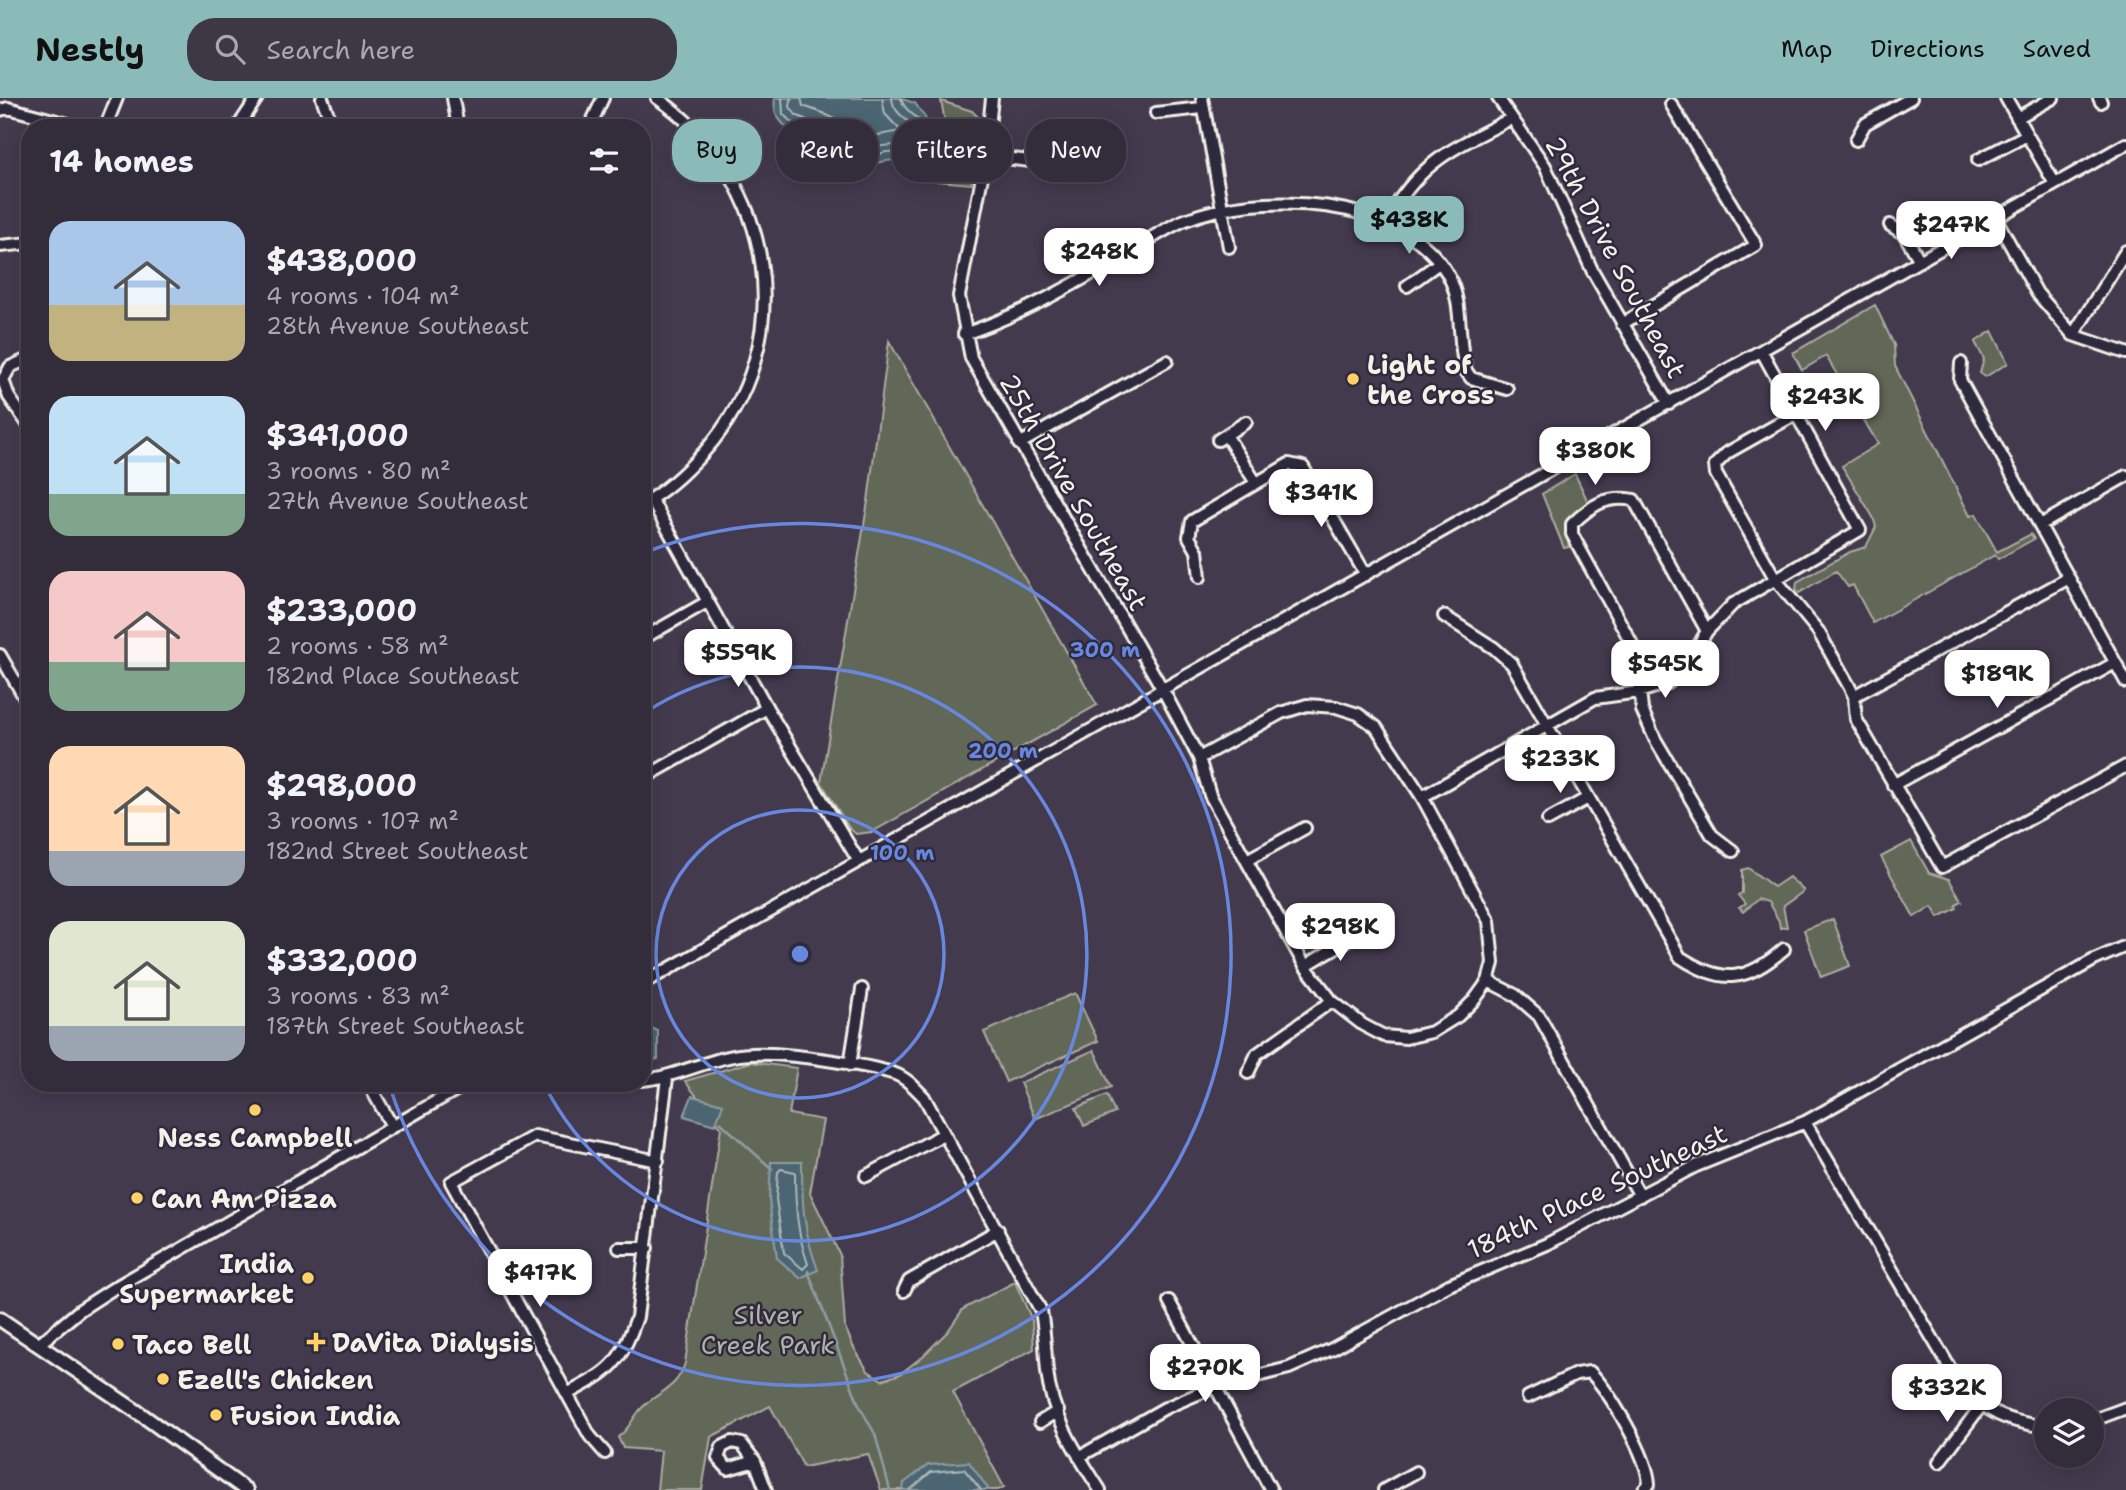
<!DOCTYPE html>
<meta charset="utf-8">
<style>
body{margin:0;font-family:"Shantell Sans",sans-serif;background:#3e3845;color:#f1f3f6;height:100vh;display:flex;flex-direction:column;font-size:26px;white-space:nowrap}
*{box-sizing:border-box;margin:0}
p{font-size:23px;color:#a9a7af}
.icon{flex:none;width:38px;height:38px;fill:none;stroke:currentColor;stroke-width:2;stroke-linecap:round;stroke-linejoin:round}
.map{position:relative;flex:1;overflow:hidden}
.details{position:absolute;left:21px;top:21px;width:630px;height:973px;display:flex;flex-direction:column;background:#332c3a;border-radius:28px;box-shadow:0 4px 18px #0003,0 0 0 2px #4e4854}
.details>*{flex:none}
.top-card{position:absolute;left:672px;top:21px;width:665px;height:63px;display:flex;gap:14px}
.fabs{position:absolute;left:2034px;top:1300px;display:grid;gap:14px}
.fabs a{display:grid;place-items:center;width:70px;height:70px;border-radius:50%;background:#332c3a;box-shadow:0 4px 18px #0003,0 0 0 2px #4e4854;font-size:35px}
.price{position:absolute;translate:-50% -60px;padding:0 16px;border-radius:14px;background:#fff;color:#222;font-size:23px;line-height:46px;filter:drop-shadow(0 2px 4px #0008)}
.price::after{content:'';position:absolute;left:50%;top:42px;width:21px;height:16px;margin-left:-10px;background:inherit;clip-path:polygon(0 0,100% 0,50% 100%)}
.price.on{background:#8bbbb9;color:#111}
ul{padding:0;list-style:none}
li{display:flex;align-items:center;gap:21px;height:175px;padding:0 28px}
li span{display:grid;place-items:center;flex:none;width:196px;height:140px;border-radius:21px;color:#555}
li>.icon{margin-inline-start:auto}
span .icon{width:84px;height:84px;fill:#fffc;stroke-width:1}
li b{font-size:30px}
h2{display:flex;justify-content:space-between;align-items:center;height:84px;padding:0 28px;font-size:30px}
.pill{padding:0 24px;border-radius:28px;background:#332c3a;box-shadow:0 4px 18px #0003,0 0 0 2px #4e4854;font-size:24px;line-height:63px}
.pill.on{background:#8bbbb9;color:#111}
header{display:flex;align-items:center;gap:42px;box-sizing:border-box;height:98px;padding:0 35px;background:#8bbbb9;color:#111}
header strong{font-size:33px}
nav{display:flex;gap:38px;margin-inline-start:auto;font-size:24px}
.search{width:490px;height:63px;background:#3e3845;display:flex;align-items:center;gap:18px;box-sizing:border-box;padding:0 24px;border-radius:28px;color:#a9a7af;font-size:26px}
.map>svg:first-child{display:block}
</style>
<header>
<strong>Nestly</strong>
<div class="search"><svg class="icon" aria-label="search" viewBox="0 0 24 24"><circle cx="10" cy="10" r="6"/><path d="M15 15l6 6"/></svg>Search here</div>
<nav><a>Map</a><a>Directions</a><a>Saved</a></nav>
</header>
<div class="map">
<svg width="2126" height="1392" viewBox="0 0 2126 1392">
<rect width="100%" height="100%" fill="#443a4e"/>
<filter id="ink" filterUnits="userSpaceOnUse"><feTurbulence type="fractalNoise" baseFrequency=".0143" numOctaves="2"/><feDisplacementMap in="SourceGraphic" scale="14" xChannelSelector="R" yChannelSelector="G"/><feConvolveMatrix kernelMatrix="1 2 1 2 8 2 1 2 1" color-interpolation-filters="sRGB"/></filter>
<g filter="url(#ink)">
<path fill="#626759" stroke="#abaca0" stroke-width="2" d="M941 3 972 13 979 20 978 50 971 86 937 83 920 73C950 53 948 34 941 3Z
M1875 207 1894 247 1895 268 1970 418 1976 416 1997 454 2031 436 2034 441 1998 461 1995 457 1873 525 1853 487 1848 489 1836 473 1799 495 1796 491 1797 484 1850 454 1866 449 1876 429 1873 419 1842 368 1878 346 1826 258 1802 272 1793 255Z
M1992 233 2008 265 1985 279 1980 275 1984 261 1975 244Z
M889 243 1097 607 872 734 856 736 849 730 821 684 868 403Z
M1575 376 1589 406C1566 421 1563 421 1569 449L1564 450 1542 396Z
M1911 743 1929 775 1949 781 1962 803 1956 806 1957 810 1939 819 1932 808 1914 819 1881 759Z
M1748 770 1774 789 1789 779 1804 793 1783 808 1787 829 1780 830 1779 823 1768 804 1758 801 1743 814 1739 810 1745 806 1738 797 1742 795V772Z
M1833 821 1850 868 1821 879 1804 832Z
M1075 895 1098 943 1006 984 984 934Z
M1094 952 1111 989 1035 1021 1020 985Z
M751 964 797 970 789 1016 823 1022 810 1095 840 1157 845 1229 853 1248 868 1273 882 1282 900 1276 923 1258 948 1233 963 1211 1015 1184 1032 1222 1034 1251 953 1294 1004 1389 998 1392H881L868 1356 804 1369 770 1308 711 1339 702 1392H657L661 1353 623 1350 618 1339C629 1331 631 1323 639 1313 656 1293 676 1294 685 1265L721 1030 685 983Z
M1107 997 1115 1015 1084 1028 1076 1010Z"/>
<path fill="#4b6573" stroke="#8f9da2" stroke-width="2" d="M775 0H899L915 5 937 37C918 69 899 57 868 67L787 30C777 20 773 14 775 0Z
M646 927 658 933V961L642 965V928Z
M692 998 723 1006 715 1027 684 1018Z
M771 1064H802C802 1106 803 1133 818 1172L800 1180 777 1160 769 1102Z
M969 1364 989 1392H903L904 1385 928 1367Z"/>
<g fill="none" stroke-linecap="round" stroke-linejoin="round">
<path stroke="#b0b9b9" stroke-width="2" d="M782 0 783 16 791 24 868 59 886 54 913 53 929 38C926 21 903 15 901 0
M791 0 790 9 796 17 868 50C883 46 908 50 919 38 913 22 893 18 892 0
M801 0 803 8 823 15 867 39 901 33 885 16 882 0
M781 1071 795 1074C795 1107 797 1135 808 1166L803 1171 784 1155 776 1101 778 1074Z
M910 1392 931 1374 964 1371 981 1392"/>
<path stroke="#8f9da2" stroke-width="2.5" d="M720 1024 772 1071
M808 1173 859 1307 875 1336 890 1392"/>
<defs>
<path id="minor" d="M322 0 333 30
M453 0 458 30
M992 0 986 58 959 198 971 260 1163 592 1199 660 1210 697 1305 868 1332 903 1363 927 1384 938 1406 940 1432 934 1458 918 1475 901 1488 883 1493 865 1489 823 1422 699 1376 629 1358 616 1336 609 1307 607 1281 615 1199 660
M1202 0 1229 149
M1498 0 1545 68 1592 172 1669 306
M2006 0 2055 86
M2099 0 2101 4
M0 12 8 10 83 30
M1156 15 1202 10
M2017 20 2053 0
M105 30 117 0
M237 30 257 0
M589 30 603 0
M1856 42 1865 26 1911 0
M986 58 1048 65
M1978 62 2027 37
M1995 119 2037 195 2073 237 2126 255
M1386 123C1423 60 1452 52 1512 20
M1890 127 1904 136 1920 163
M0 148 30 145
M1407 188 1439 165
M1622 226 1756 147 1671 6
M964 236C1021 217 1069 189 1121 159 1141 147 1163 131 1185 122 1260 93 1401 97 1447 175 1465 206 1456 241 1466 273L1471 280 1507 291
M2073 237 2126 153
M30 260 10 269 3 282 9 299 30 329
M1961 265 1960 282 2126 584
M1796 316 1727 355 1715 367 1716 376 1776 482 1818 533 1849 588 1854 598 1856 621 1942 769 2126 668
M1226 337 1256 385
M1218 342 1246 324
M1019 346 1167 263
M651 401 767 610 858 762
M642 406C666 393 686 374 704 354 801 245 776 82 657 0
M2042 426 2126 378
M1200 479 1197 453 1189 439 1192 423 1289 366 1303 369 1366 477
M1444 518 1494 550 1512 566 1680 859C1722 887 1747 884 1784 851
M1707 533 1634 402C1606 397 1592 407 1572 426V436L1580 451 1631 544 1637 561 1642 612 1655 641 1712 737 1733 753
M642 541 707 504
M0 557 30 609
M1854 598 2067 481
M642 681 767 610
M1893 687 2115 565
M1422 699 1595 600 1639 594 1668 585 1685 570 1707 533 1733 506 1860 432 1762 254
M1548 722 1588 700
M1247 762 1305 730
M1305 868 1360 835
M1488 883 1515 897 1539 918 1640 1098
M642 886 2126 46
M850 967 862 891
M1248 975 1257 956 1332 903
M642 982C680 979 714 957 751 956 783 954 865 966 895 976 907 980 916 991 924 999L1041 1213C1045 1234 1045 1253 1047 1273 1051 1317 1077 1356 1100 1392
M368 985 392 1028
M1805 1024 1960 1287C1989 1316 2005 1323 2046 1329
M866 1078 944 1036
M619 1150H647
M904 1193 909 1183 998 1132
M1169 1203 1271 1392
M38 1247 80 1212 114 1190 468 985
M569 1295C612 1272 620 1266 637 1219L667 980
M1528 1299 1576 1276 1590 1274C1610 1294 1648 1359 1649 1386L1644 1392
M2091 1323 2126 1310
M1040 1324 1058 1313
M605 1355 590 1338 451 1084 535 1038 658 1063
M1079 1359 1165 1310 1214 1289 1289 1270 1332 1251 1449 1187 1547 1146 1696 1068 1805 1024 2094 862 2126 848
M755 1363 728 1371 718 1360 722 1349 732 1344 742 1346 755 1363 766 1392
M1939 1364 1981 1308
M1384 1392 1416 1374"/>
<path id="major" d="M0 1221 142 1317 246 1392"/>
</defs>
<use href="#minor" stroke="#f4f1e8" stroke-width="16"/>
<use href="#major" stroke="#f4f1e8" stroke-width="18"/>
<use href="#minor" stroke="#2f2a3d" stroke-width="10"/>
<use href="#major" stroke="#2f2a3d" stroke-width="12"/>
</g>
</g>
<g fill="none" stroke="#6887de" stroke-width="3.5">
<circle cx="800" cy="856" r="144"/>
<path d="M644 615A287 287 0 1 1 544 986"/>
<path d="M646 454A431 431 0 1 1 389 986"/>
</g>
<g fill="#ffd166" stroke="#2f2a3d" stroke-width="2.5">
<circle cx="1353" cy="281" r="7"/>
<circle cx="255" cy="1012" r="7"/>
<circle cx="137" cy="1100" r="7"/>
<circle cx="308" cy="1180" r="7"/>
<path d="M312.5 1233.5h7v7h7v7h-7v7h-7v-7h-7v-7h7z"/>
<circle cx="118" cy="1246" r="7"/>
<circle cx="163" cy="1281" r="7"/>
<circle cx="216" cy="1317" r="7"/>
</g>
<g text-anchor="middle" dominant-baseline="central" stroke-width="5" stroke-linejoin="round" paint-order="stroke">
<g font-size="26" fill="#f4f1e8" stroke="#2f2a3d">
<text transform="translate(1616 159) rotate(62)">29th Drive Southeast</text>
<text transform="translate(1074 394) rotate(60)">25th Drive Southeast</text>
<text transform="translate(1597 1093) rotate(-25)">184th Place Southeast</text>
</g>
<g font-size="26" font-weight="bold" fill="#f4f1e8" stroke="#2f2a3d" text-anchor="start">
<text x="1367" y="266">Light of<tspan x="1367" dy="30">the Cross</tspan></text>
<text x="255" y="1039" text-anchor="middle">Ness Campbell</text>
<text x="151" y="1100">Can Am Pizza</text>
<text x="294" y="1165" text-anchor="end">India<tspan x="294" dy="30">Supermarket</tspan></text>
<text x="332" y="1244">DaVita Dialysis</text>
<text x="132" y="1246">Taco Bell</text>
<text x="177" y="1281">Ezell's Chicken</text>
<text x="230" y="1317">Fusion India</text>
</g>
<g font-size="26" fill="#b2b3a8" stroke="#2f2a3d">
<text x="768" y="1216">Silver<tspan x="768" dy="30">Creek Park</tspan></text>
</g>
</g>
<circle cx="800" cy="856" r="10" fill="#6887de" stroke="#2f2a3d" stroke-width="3.5"/>
<g font-size="21" text-anchor="middle" font-weight="bold" fill="#6887de" stroke="#2f2a3d" stroke-width="5" stroke-linejoin="round" paint-order="stroke">
<text x="1105" y="559">300 m</text>
<text x="1003" y="660">200 m</text>
<text x="902" y="762">100 m</text>
</g>
</svg>
<div class="fabs">
<a><svg class="icon" aria-label="layers" viewBox="0 0 24 24"><path d="M12 4l9 5-9 5-9-5zM3 14l9 5 9-5"/></svg></a>
</div>
<b class="price on" style="left:1409px;top:158px">$438K</b>
<b class="price" style="left:1951px;top:163px">$247K</b>
<b class="price" style="left:1099px;top:190px">$248K</b>
<b class="price" style="left:1825px;top:335px">$243K</b>
<b class="price" style="left:1595px;top:389px">$380K</b>
<b class="price" style="left:1321px;top:431px">$341K</b>
<b class="price" style="left:738px;top:591px">$559K</b>
<b class="price" style="left:1665px;top:602px">$545K</b>
<b class="price" style="left:1997px;top:612px">$189K</b>
<b class="price" style="left:1560px;top:697px">$233K</b>
<b class="price" style="left:1340px;top:865px">$298K</b>
<b class="price" style="left:540px;top:1211px">$417K</b>
<b class="price" style="left:1205px;top:1306px">$270K</b>
<b class="price" style="left:1947px;top:1326px">$332K</b>
<div class="top-card">
<a class="pill on">Buy</a>
<a class="pill">Rent</a>
<a class="pill">Filters</a>
<a class="pill">New</a>
</div>
<section class="details">
<h2>14 homes<svg class="icon" aria-label="filters" viewBox="0 0 24 24"><path d="M4 7h16M4 17h16"/><circle cx="9" cy="7" r="2"/><circle cx="15" cy="17" r="2"/></svg></h2>
<ul>
<li><span style="background:linear-gradient(#a9c7e8 60%,#c2b280 0)"><svg class="icon" aria-label="home" viewBox="0 0 24 24"><path d="M3 11l9-7 9 7M6 9v11h12V9"/></svg></span><div><b>$438,000</b><p>4 rooms · 104 m²</p><p>28th Avenue Southeast</p></div></li>
<li><span style="background:linear-gradient(#bfe0f5 70%,#7fa58c 0)"><svg class="icon" aria-label="home" viewBox="0 0 24 24"><path d="M3 11l9-7 9 7M6 9v11h12V9"/></svg></span><div><b>$341,000</b><p>3 rooms · 80 m²</p><p>27th Avenue Southeast</p></div></li>
<li><span style="background:linear-gradient(#f6c9c9 65%,#7fa58c 0)"><svg class="icon" aria-label="home" viewBox="0 0 24 24"><path d="M3 11l9-7 9 7M6 9v11h12V9"/></svg></span><div><b>$233,000</b><p>2 rooms · 58 m²</p><p>182nd Place Southeast</p></div></li>
<li><span style="background:linear-gradient(#ffd9b3 75%,#9aa5b1 0)"><svg class="icon" aria-label="home" viewBox="0 0 24 24"><path d="M3 11l9-7 9 7M6 9v11h12V9"/></svg></span><div><b>$298,000</b><p>3 rooms · 107 m²</p><p>182nd Street Southeast</p></div></li>
<li><span style="background:linear-gradient(#dfe7d0 75%,#9aa5b1 0)"><svg class="icon" aria-label="home" viewBox="0 0 24 24"><path d="M3 11l9-7 9 7M6 9v11h12V9"/></svg></span><div><b>$332,000</b><p>3 rooms · 83 m²</p><p>187th Street Southeast</p></div></li>
</ul>
</section>
</div>
